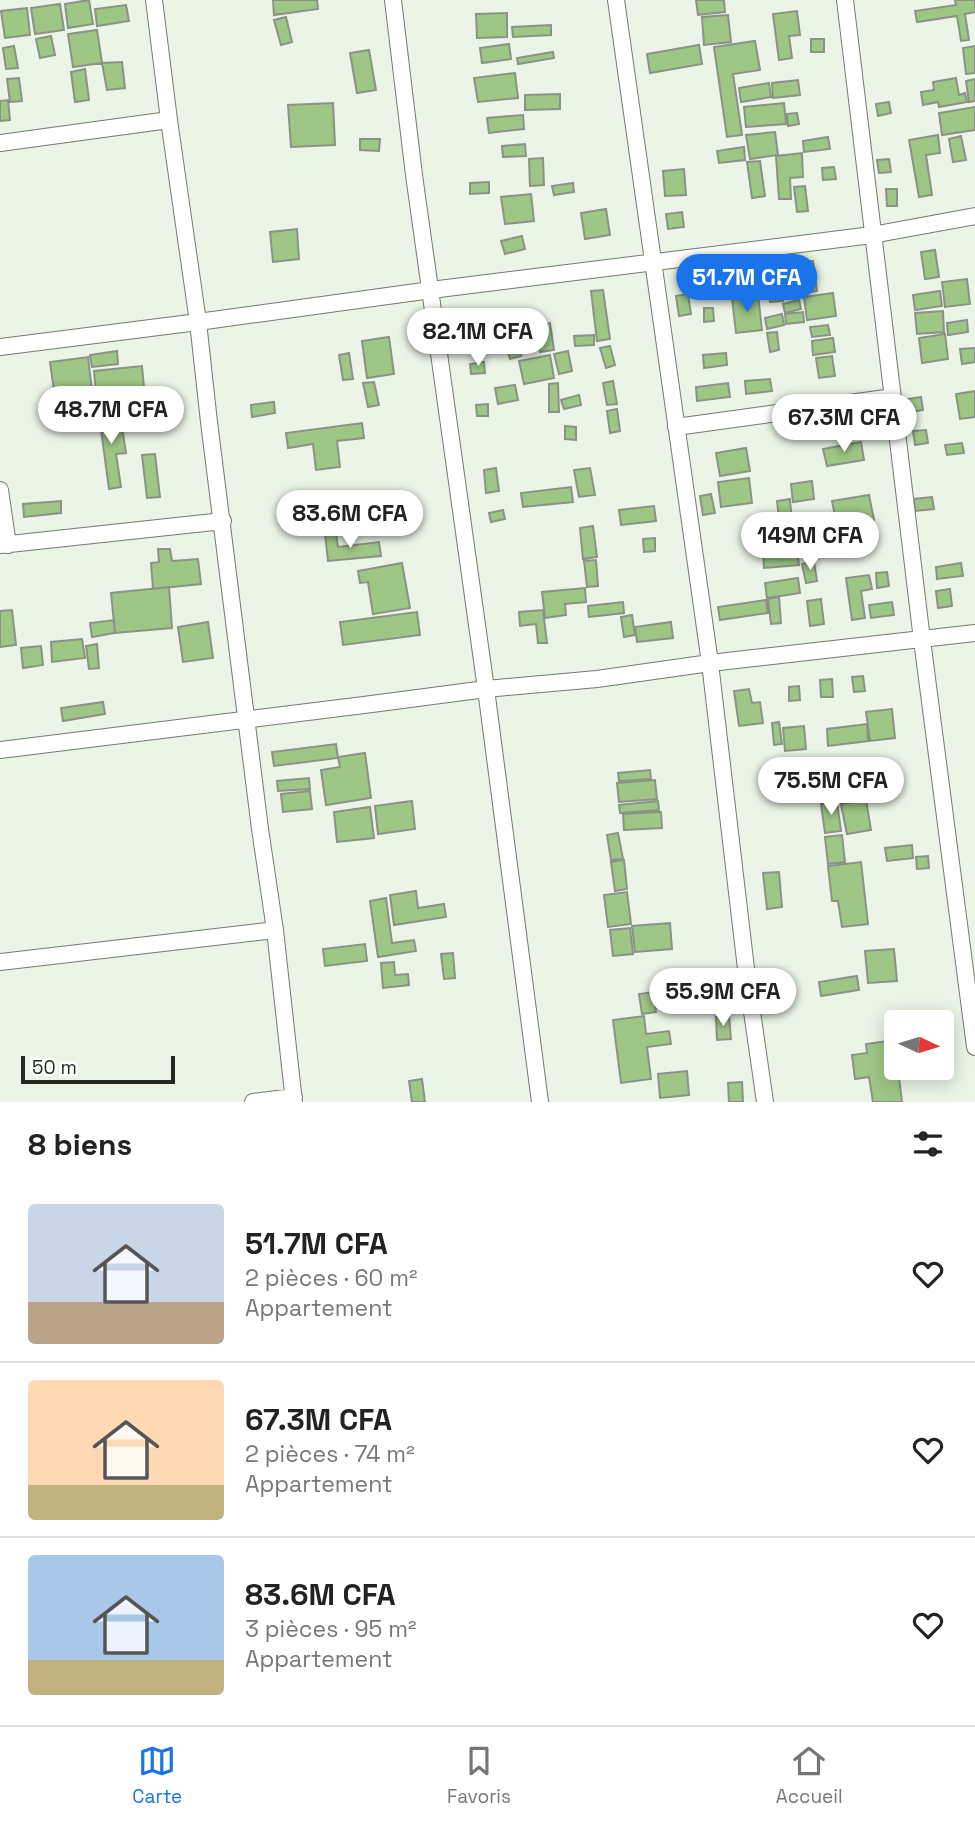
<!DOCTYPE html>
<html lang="fr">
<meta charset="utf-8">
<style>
body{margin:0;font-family:"Space Grotesk",sans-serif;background:#f6f6f6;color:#222;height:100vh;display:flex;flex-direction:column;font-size:26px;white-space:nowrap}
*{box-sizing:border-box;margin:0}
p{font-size:23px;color:#767676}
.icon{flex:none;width:38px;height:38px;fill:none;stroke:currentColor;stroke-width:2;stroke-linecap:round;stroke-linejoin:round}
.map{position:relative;height:1102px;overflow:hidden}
.sheet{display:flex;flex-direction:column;background:#fff;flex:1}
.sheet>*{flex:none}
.needle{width:46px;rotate:94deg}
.buttons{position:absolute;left:884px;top:1010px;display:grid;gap:14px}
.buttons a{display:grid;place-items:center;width:70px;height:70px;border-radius:7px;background:#fff;box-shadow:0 4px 18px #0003;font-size:35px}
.scale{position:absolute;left:21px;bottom:18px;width:154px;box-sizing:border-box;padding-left:7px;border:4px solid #252823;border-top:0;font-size:19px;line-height:24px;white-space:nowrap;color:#252823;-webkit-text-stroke:5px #fdfffc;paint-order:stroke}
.price{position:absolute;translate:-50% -60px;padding:0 16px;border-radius:24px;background:#fff;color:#222;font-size:23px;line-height:46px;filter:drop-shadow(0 2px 4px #0008)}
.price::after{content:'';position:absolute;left:50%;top:42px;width:21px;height:16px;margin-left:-10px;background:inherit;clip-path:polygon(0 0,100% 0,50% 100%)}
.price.on{background:#1a73e8;color:#fff}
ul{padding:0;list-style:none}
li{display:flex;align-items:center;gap:21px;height:175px;padding:0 28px}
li+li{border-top:2px solid #e0e0e0}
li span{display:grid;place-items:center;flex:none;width:196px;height:140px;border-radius:7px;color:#555}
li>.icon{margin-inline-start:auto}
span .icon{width:84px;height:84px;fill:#fffc;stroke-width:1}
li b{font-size:30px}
h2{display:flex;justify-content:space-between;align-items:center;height:84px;padding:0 28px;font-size:30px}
.tab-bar{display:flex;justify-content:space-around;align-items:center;height:98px;border-top:2px solid #e0e0e0;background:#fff;font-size:19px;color:#767676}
.tab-bar a{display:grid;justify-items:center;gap:4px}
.tab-bar .on{color:#1a73e8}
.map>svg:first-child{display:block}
</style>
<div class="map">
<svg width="975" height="1102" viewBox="0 0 975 1102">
<rect width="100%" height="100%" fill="#ebf4e7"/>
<path fill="#9ec786" stroke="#8b9387" stroke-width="2" d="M89 0 93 24 68 28 65 4Z
M273 0H317L318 9 274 15Z
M696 0H724L725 12 698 15Z
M955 0H975V12L965 14 969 40 961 41 957 16 917 22 915 11 956 5Z
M60 4 64 30 35 34 31 8Z
M126 5 129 21 97 26 95 9Z
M27 8 30 35 5 38 1 11Z
M797 11 800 35 789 36 792 58 779 60 773 14Z
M507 13V37L477 38 476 14Z
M728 15 731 42 704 45 702 17Z
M286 17 292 42 281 45 274 20Z
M551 25V35L513 37 512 27Z
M97 30 102 63 73 67 68 34Z
M51 36 55 55 40 58 36 39Z
M811 39H824V52H811Z
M755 41 760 70 733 74 742 135 727 137 714 47Z
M509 44 511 59 482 63 480 48Z
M699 45 702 64 650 73 647 54Z
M14 46 18 68 6 69 3 48Z
M975 46V73L966 74 963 48Z
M369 50 376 90 357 93 350 53Z
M553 52 554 58 518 64 517 58Z
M122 62 125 88 107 90 102 63Z
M85 69 89 100 75 102 71 72Z
M515 73 518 98 478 102 474 78Z
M19 78 22 101 10 102 7 79Z
M956 78 959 95 965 93 967 102 939 107 938 102 923 105 921 92 934 90 933 82Z
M975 79V101L969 102 966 81Z
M798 80 800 95 773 98 772 83Z
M769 83 771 97 741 102 739 88Z
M560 94V109L525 110V95Z
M8 100 10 120 0 121V101Z
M889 102 891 113 878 116 876 104Z
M333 103 335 145 291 147 288 105Z
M784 103 786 124 746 127 744 107Z
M975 107V130L942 135 939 113Z
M797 113 799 124 788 126 787 114Z
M523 115 524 129 489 133 487 118Z
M775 132 778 155 750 159 746 135Z
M938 135 940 153 926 155 932 195 919 197 909 140Z
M961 136 966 160 953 162 949 139Z
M828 137 830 149 804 152 803 141Z
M360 139H380L379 151 360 150Z
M525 144 526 156 503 157 502 146Z
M744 147 745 160 719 163 717 151Z
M802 153 803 177 790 178 791 199H779L776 156Z
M543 158 544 185 530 186 529 159Z
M889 159 891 172 879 173 877 160Z
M760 161 765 196 752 198 747 162Z
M834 167 836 179 823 180 822 168Z
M684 169 686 195 665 196 663 171Z
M489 182V193L470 194V183Z
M573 183 574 192 554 195 552 186Z
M805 186 808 211 797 212 794 187Z
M886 189H897V206H887Z
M531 194 534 221 505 224 501 197Z
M606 209 610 235 585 239 581 213Z
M682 212 684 227 668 229 666 214Z
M297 229 299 259 273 262 270 232Z
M522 236 525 249 505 254 501 241Z
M935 250 939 277 925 279 921 252Z
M813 261 817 291 804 293 800 263Z
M756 271 758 287 735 290 733 273Z
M780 275 783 301 770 302 767 276Z
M967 279 970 304 945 307 942 282Z
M603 290 610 339 597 341 591 291Z
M940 291 942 306 915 310 913 295Z
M833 293 836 316 807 320 804 297Z
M688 294 691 314 679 316 676 296Z
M758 295 762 330 736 333 732 298Z
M799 300 801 309 785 313 783 304Z
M704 308H713L714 321 704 322Z
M943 311 944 332 917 334 915 313Z
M803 312 804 322 786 324 785 314Z
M782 314 784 325 767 329 765 318Z
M967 320 968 332 948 335 947 323Z
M550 323 554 350 540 352 536 326Z
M828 325 830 335 812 337 810 327Z
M777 332 779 350 770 352 767 333Z
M515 333 521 356 510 359 503 336Z
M945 334 948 359 922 363 919 338Z
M594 335V345L575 346 574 336Z
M389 337 394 374 367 378 362 341Z
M833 338 835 352 813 355 812 341Z
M610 346 615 365 606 368 600 348Z
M975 348V362L962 364 960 349Z
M117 351 118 364 92 367 90 355Z
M568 351 572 371 559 374 554 354Z
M349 353 353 379 343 380 339 355Z
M726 353 727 365 704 368 703 355Z
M550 355 554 378 524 384 519 361Z
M832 356 835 376 819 378 816 358Z
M88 357 94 407 57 412 50 362Z
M484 362 485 373 471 374 470 364Z
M142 366 145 398 97 402 94 371Z
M770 379 772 391 746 394 745 381Z
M613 381 617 404 607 405 603 383Z
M374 382 379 405 368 407 363 383Z
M558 383 559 412H549V384Z
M728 383 730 397 697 401 696 387Z
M515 385 518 400 498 404 495 388Z
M975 391V417L960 419 956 394Z
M579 395 581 405 564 409 561 400Z
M921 397 923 410 911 412 908 399Z
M274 402 275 413 252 417 251 405Z
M488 404V416H477L476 405Z
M109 405 113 429 122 427 126 453 116 454 121 487 109 489 98 407Z
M617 409 620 431 610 433 607 411Z
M362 423 364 438 337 441 340 467 316 470 313 444 288 448 286 433Z
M565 426 576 427V440L565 439Z
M926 430 928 443 915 445 913 431Z
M861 442 864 460 827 466 823 449Z
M962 443 964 453 947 455 945 445Z
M746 448 750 471 720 476 716 453Z
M155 454 160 497 147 498 142 455Z
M496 468 499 491 486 493 484 470Z
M590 468 595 495 579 497 574 470Z
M749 478 752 503 721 507 718 482Z
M812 481 814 499 793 502 791 484Z
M571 487 573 502 523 507 521 493Z
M711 494 715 513 703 515 700 496Z
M869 495 874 520 837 526 832 501Z
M932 497 934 509 915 511 914 499Z
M790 499 793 535 781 536 777 501Z
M61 501V513L24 517 23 504Z
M331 505V529L307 530 306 506Z
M654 506 656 521 621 525 619 510Z
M503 510 505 519 491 522 489 513Z
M822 516 823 530 797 532 796 517Z
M593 526 597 557 583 559 580 528Z
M336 532 338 547 379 542 381 556 328 561 325 533Z
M655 538V551L644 552 643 539Z
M797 548 799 565 764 568 763 552Z
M158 549H170L172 561 198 559 201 584 153 589 151 563 159 562Z
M596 560 598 586 587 587 584 561Z
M814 562 817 581 806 583 802 564Z
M402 563 410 608 373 614 368 582 360 583 358 571Z
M961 563 963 576 937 579 936 567Z
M887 572 889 586 877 588 876 573Z
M869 575 872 589 861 591 865 618 852 620 846 578Z
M798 578 800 593 767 598 765 583Z
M169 587 172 628 115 633 111 593Z
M585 588 586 602 565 604 566 615 545 618 542 592Z
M950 589 952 606 938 608 936 591Z
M779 597 781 623 771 624 768 599Z
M821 599 824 624 810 626 807 601Z
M766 600 768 613 720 620 718 607Z
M623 602 624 613 589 617 588 606Z
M892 602 894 615 871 618 869 605Z
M12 610 16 645 0 647V611Z
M543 610 547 643H538L536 624 520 626 519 612Z
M417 612 420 635 343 645 340 622Z
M632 615 635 635 624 637 621 617Z
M114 620 115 633 92 637 90 623Z
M208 622 213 658 183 662 178 627Z
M671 622 673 638 637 642 635 627Z
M82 639 85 658 52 662 51 642Z
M97 644 99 668 89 669 86 646Z
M41 646 43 665 23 668 21 648Z
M863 676 865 691 854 692 852 677Z
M832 679 833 697H821L820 680Z
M799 686 800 700 789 701V687Z
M749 689 752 703 760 702 763 723 739 726 734 691Z
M103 702 105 714 63 721 61 708Z
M892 709 895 738 870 741 866 712Z
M779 722 782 744 774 745 772 723Z
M867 724 868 741 828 746 827 729Z
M804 726 806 749 785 751 783 728Z
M336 744 338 758 274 766 272 752Z
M365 753 371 798 326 805 321 770 340 767 338 757Z
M650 770 651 779 619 781 618 773Z
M309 778 310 789 278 791 277 781Z
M655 780 657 799 619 802 617 783Z
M310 791 312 809 283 812 281 794Z
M866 800 871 830 847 834 841 804Z
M412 801 415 829 378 834 375 806Z
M658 801 659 810 620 813 619 805Z
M837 802 841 831 825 833 821 804Z
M370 807 374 838 337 842 334 812Z
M661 812 662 828 624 830 623 814Z
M618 833 623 859 611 860 607 835Z
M842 835 845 862 828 864 825 837Z
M912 845 913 858 887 861 885 848Z
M928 856 929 868 917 869 916 857Z
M624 860 627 889 615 891 611 862Z
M861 862 868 924 842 927 838 901H832L828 866Z
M779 872 782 907 767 909 763 873Z
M416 891 418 908 444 904 446 917 394 925 390 895Z
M627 892 631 924 608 927 604 895Z
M386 898 392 943 414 940 416 951 378 957 370 901Z
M670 923 672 949 635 952 632 926Z
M630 928 633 954 613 956 610 930Z
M365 944 367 961 325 966 323 949Z
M894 949 897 981 868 983 865 951Z
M453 953 455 978 444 979 441 954Z
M394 962 395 975 408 974 409 985 383 988 381 963Z
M857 976 859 990 821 996 819 982Z
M729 989 730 1001 717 1002 716 990Z
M654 992 656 1012 642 1014 639 994Z
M644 1016 646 1034 669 1031 671 1044 647 1047 651 1079 621 1083 613 1020Z
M729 1016 731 1039 717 1040 716 1017Z
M895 1040 896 1068H898L902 1102H873L869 1077 855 1079 852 1055 867 1053 866 1044Z
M687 1071 689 1095 660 1098 658 1074Z
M422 1079 425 1102H412L409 1081Z
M742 1082 743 1102H729L728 1083Z"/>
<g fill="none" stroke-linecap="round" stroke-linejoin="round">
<defs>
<path id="minor" d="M154 0 169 120 198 322 209 422 260 829 275 930 294 1102
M393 0 414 175 486 689 540 1102
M616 0 710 663 747 977 765 1102
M845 0 922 640 975 1047
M0 143 169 120
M0 347 198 322 431 290 872 235 975 216
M676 427 893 397
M0 490 8 545
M0 545 223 521
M0 750 364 705 486 689 597 679 710 663 975 633
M0 962 275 930
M253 1102 294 1097"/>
</defs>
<use href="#minor" stroke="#737a6f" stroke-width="18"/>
<use href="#minor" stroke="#fff" stroke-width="16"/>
</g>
</svg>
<div class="buttons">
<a><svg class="needle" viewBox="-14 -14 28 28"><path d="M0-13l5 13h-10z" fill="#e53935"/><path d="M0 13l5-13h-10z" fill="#767676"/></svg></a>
</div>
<div class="scale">50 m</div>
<b class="price on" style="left:747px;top:314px">51.7M CFA</b>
<b class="price" style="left:478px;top:368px">82.1M CFA</b>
<b class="price" style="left:111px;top:446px">48.7M CFA</b>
<b class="price" style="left:844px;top:454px">67.3M CFA</b>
<b class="price" style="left:350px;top:550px">83.6M CFA</b>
<b class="price" style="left:810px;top:572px">149M CFA</b>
<b class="price" style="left:831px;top:817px">75.5M CFA</b>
<b class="price" style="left:723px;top:1028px">55.9M CFA</b>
</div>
<section class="sheet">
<h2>8 biens<svg class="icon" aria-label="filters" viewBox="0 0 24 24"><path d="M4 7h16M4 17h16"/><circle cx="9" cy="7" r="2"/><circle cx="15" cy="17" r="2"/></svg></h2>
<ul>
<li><span style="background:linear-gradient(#c9d6e8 70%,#b9a48a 0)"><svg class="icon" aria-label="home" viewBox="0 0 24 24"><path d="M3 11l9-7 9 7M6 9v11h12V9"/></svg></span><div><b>51.7M CFA</b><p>2 pièces · 60 m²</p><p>Appartement</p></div><svg class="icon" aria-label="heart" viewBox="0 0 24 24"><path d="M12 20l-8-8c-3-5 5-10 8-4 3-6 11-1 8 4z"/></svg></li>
<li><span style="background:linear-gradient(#ffd9b3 75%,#c2b280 0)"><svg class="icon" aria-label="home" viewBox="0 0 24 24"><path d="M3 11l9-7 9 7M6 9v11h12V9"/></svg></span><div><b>67.3M CFA</b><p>2 pièces · 74 m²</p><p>Appartement</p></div><svg class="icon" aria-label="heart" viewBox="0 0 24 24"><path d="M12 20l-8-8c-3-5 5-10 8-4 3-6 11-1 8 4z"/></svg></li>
<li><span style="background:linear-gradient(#a9c7e8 75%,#c2b280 0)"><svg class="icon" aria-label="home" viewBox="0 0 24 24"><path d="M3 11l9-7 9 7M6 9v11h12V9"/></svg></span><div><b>83.6M CFA</b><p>3 pièces · 95 m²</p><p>Appartement</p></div><svg class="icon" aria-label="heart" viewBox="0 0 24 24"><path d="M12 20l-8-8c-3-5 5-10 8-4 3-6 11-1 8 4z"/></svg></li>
</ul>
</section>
<nav class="tab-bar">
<a class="on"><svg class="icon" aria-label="map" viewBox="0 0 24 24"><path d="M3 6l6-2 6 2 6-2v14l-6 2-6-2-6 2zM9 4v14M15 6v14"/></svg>Carte</a>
<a><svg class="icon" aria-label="saved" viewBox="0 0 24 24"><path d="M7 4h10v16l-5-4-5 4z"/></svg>Favoris</a>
<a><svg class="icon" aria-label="home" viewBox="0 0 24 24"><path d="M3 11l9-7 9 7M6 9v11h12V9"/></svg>Accueil</a>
</nav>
